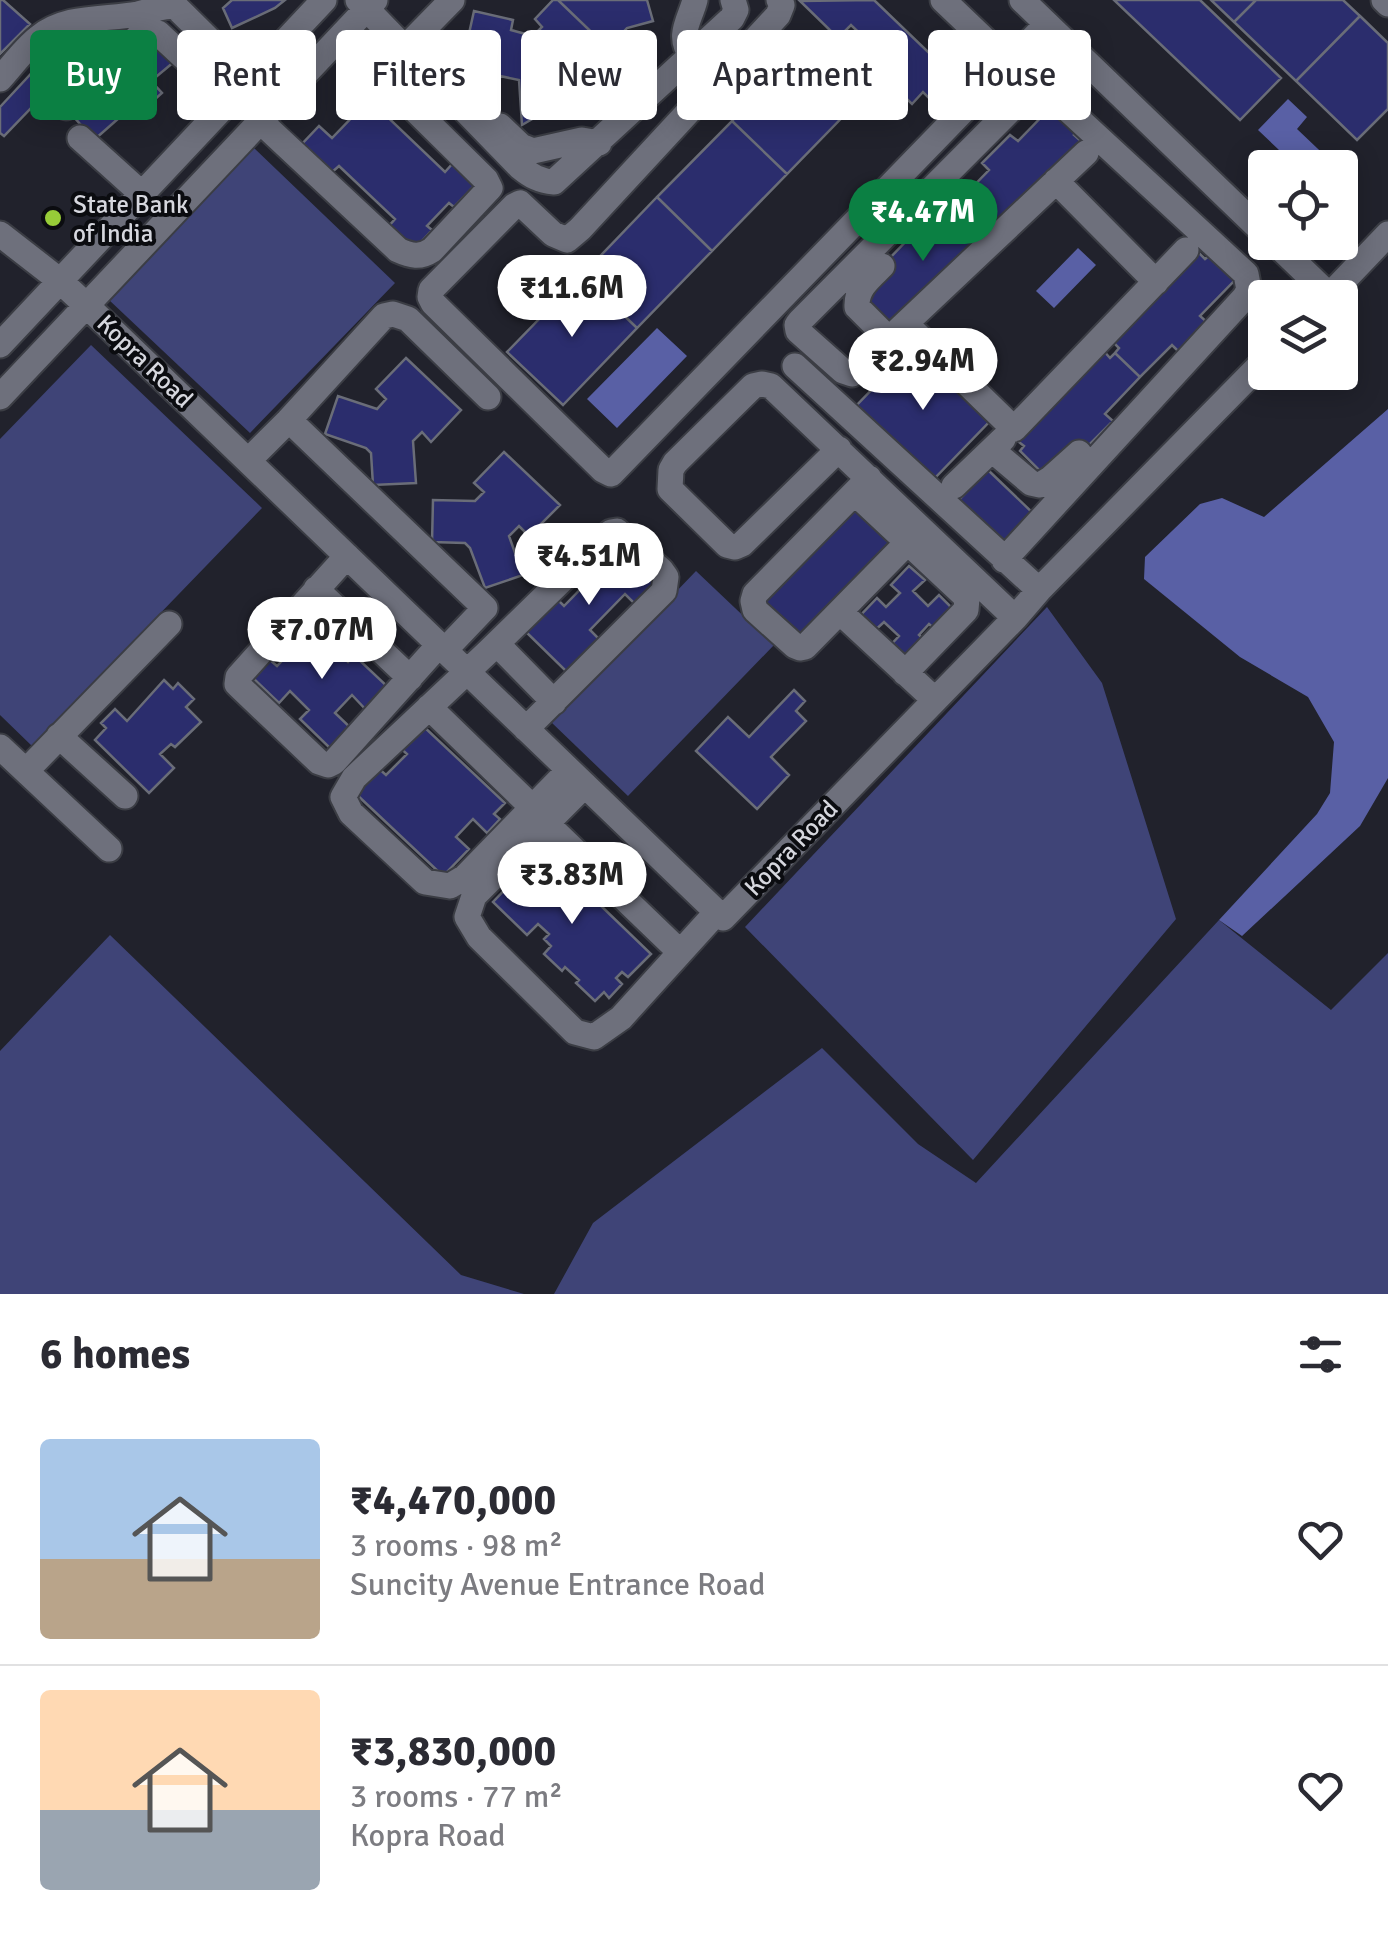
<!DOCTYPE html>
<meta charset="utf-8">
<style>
body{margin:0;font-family:Signika,sans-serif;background:#f7f7f7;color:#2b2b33;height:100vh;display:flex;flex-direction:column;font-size:38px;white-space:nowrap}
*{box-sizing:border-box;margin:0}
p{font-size:32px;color:#7c7c81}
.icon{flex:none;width:55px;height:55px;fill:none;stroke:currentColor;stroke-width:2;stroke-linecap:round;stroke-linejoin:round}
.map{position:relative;height:1294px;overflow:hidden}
.details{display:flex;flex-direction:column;background:#fff;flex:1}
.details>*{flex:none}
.banner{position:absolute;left:30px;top:30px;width:1330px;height:90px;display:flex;gap:20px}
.controls{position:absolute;left:1248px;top:150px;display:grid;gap:20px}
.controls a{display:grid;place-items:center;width:110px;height:110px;border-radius:10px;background:#fff;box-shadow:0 5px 25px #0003;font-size:50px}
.price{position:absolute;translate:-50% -85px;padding:0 22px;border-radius:35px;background:#fff;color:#222;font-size:32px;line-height:65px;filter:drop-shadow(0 2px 5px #0008)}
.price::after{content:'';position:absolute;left:50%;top:60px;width:30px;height:22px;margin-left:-15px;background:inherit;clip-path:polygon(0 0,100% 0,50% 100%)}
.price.on{background:#0b8043;color:#fff}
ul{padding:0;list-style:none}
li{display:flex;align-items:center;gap:30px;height:250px;padding:0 40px}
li+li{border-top:2px solid #e1e1e2}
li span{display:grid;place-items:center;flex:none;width:280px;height:200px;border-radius:10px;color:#555}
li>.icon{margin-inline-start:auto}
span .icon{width:120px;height:120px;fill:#fffc;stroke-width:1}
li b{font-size:42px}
h2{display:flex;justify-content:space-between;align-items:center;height:120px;padding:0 40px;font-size:42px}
.chip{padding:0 35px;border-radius:10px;background:#fff;box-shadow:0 5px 25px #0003;font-size:35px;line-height:90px}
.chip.on{background:#0b8043;color:#fff}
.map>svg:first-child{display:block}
</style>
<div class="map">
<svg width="1388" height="1294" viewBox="0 0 1388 1294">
<rect width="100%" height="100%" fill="#21222c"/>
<path fill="#3f4477" d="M254 148 395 283 250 433 108 299Z
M91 345 262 508 32 746 0 715V439Z
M696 571 774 645 628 796 551 722Z
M1047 607 1102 683 1176 919 973 1160 745 927Z
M1219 920 1331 1010 1388 953V1294H554L593 1223 822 1048 918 1144 976 1183Z
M110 935 461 1275 524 1294H0V1051Z"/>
<path fill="#5960a5" d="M1288 99 1307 117 1297 129 1337 167H1297L1258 130Z
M1078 248 1096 265 1054 308 1036 291Z
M657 328 687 356 617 428 587 399Z
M1388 409V778L1360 826 1242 936 1219 920 1317 814 1330 793 1334 742 1308 697 1240 657 1144 579 1145 557 1200 504 1222 498 1264 517Z"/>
<path fill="#2b2d6d" stroke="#6a6d78" stroke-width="2.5" d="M0 0H3L30 24 0 54Z
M232 0H285L275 8 232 28 223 8Z
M553 0H558L608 48 588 68 582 94 549 87 551 108 522 125 519 80 500 76 496 92 458 83 474 11 513 20 511 30 533 36 542 27 535 19Z
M558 0H647L653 21 627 28 608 48Z
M874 0 950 73 941 82 950 91 936 105 923 92 912 104 884 77 894 66 851 25 838 38 800 1Z
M1114 0H1200L1281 78 1240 120Z
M1211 0H1256L1234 22Z
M1256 0H1343L1360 16 1296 81 1234 22Z
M1360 16 1388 43V109L1357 140 1296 81Z
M65 37 83 54 4 136 0 133V107Z
M158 42 175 61 151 81 162 93 135 117 128 110 94 140 74 117Z
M807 43 862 97 787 174 732 121Z
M368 75 389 95 378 108 445 172 453 163 475 185 454 207 449 203 427 226 432 230 413 251 388 227 395 219 339 166 331 173 301 145 319 126 332 138 359 110 345 98Z
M1053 105 1079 130 1074 135 1082 142 996 231 988 223 983 228 957 203 989 170 982 163 1010 135 1018 141Z
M732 121 787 174 712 251 657 197Z
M657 197 712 251 637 328 582 275Z
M957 203 983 228 979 232 987 240 888 326 862 301 886 262 915 232 922 239Z
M1197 251 1205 259 1210 255 1235 280 1200 316 1208 323 1179 352 1172 345 1140 377 1115 353 1119 348 1111 340Z
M582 275 637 328 563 405 507 352Z
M915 345 992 419 932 481 855 407Z
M1102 349 1110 358 1115 353 1140 377 1105 414 1113 421 1084 450 1045 476 1020 451 1024 446 1015 439Z
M406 358 461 410 431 442 422 432 413 441 416 483 373 485 371 453 366 448 325 434 338 396 377 409 386 399 376 389Z
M504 452 560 505 529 536 519 526 509 536 523 575 485 588 470 548 465 543 432 542 433 500 475 501 484 492 474 483Z
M988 470 1037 517 1005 550 956 503Z
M859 501 900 541 802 642 760 603Z
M613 539 633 557 623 567 632 575 641 566 659 583 637 606 625 594 590 630 602 642 570 675 524 630 556 598 564 606 599 570 591 562Z
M909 566 925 580 913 591 928 606 939 595 957 613 938 632 929 624 919 635 927 642 903 666 886 650 899 636 884 622 871 634 856 620 877 598 886 607 900 593 891 585Z
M310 616 344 648 339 653 348 662 354 655 390 689 368 712 352 695 335 713 353 730 333 751 300 719 309 710 290 691 279 703 253 678 270 660 277 666 300 642 292 635Z
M164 680 173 689 178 683 194 699 186 707 201 722 175 747 171 744 160 754 174 768 149 793 95 740 106 728 101 723 115 709 127 721Z
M794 690 805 701 796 711 806 721 771 757 789 775 757 809 696 751 728 717 749 737Z
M422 725 505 803 494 814 500 819 487 833 473 819 456 837 469 849 443 876 355 793 375 765 386 775 407 754 395 743Z
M543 850 651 954 628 977 622 972 616 978 622 984 609 998 604 992 595 1001 576 983 579 980 565 967 562 971 544 954 551 946 544 939 549 934 538 924 527 935 493 902Z"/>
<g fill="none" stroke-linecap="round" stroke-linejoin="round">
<defs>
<path id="minor" d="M358 0 520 167C531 176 540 181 554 182L732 18 736 10 733 0
M779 0 782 5 778 15 580 229 567 240 553 234 520 203 514 206 431 290 430 297 433 303 603 470 611 474 1047 24
M943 0 1009 63
M1022 0 1265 234
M1384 0 1388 4
M341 36 401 94
M405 48 452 0
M1072 48 800 321 797 325 798 331 843 371 852 374 1086 153
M692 56C676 36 690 20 695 0
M0 79C12 66 24 49 38 38 65 15 105 20 138 14 151 11 163 4 176 7L276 106
M66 107 142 33 148 31 158 33 230 100
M261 122 398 250C411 256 420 258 432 250L490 188 486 180 410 105
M500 126 521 146 533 151 582 140 599 143
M80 138 141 193
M1056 181 1156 282
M0 234 59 280 87 306 723 918 1015 618 1039 590 1265 360
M1274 242 1329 295
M882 266C870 278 856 288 857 307L889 339
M1327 298 1388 234
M906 324 1014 429 1186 250
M0 345 324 0
M795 366 1039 590
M0 397 375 0
M289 420 384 316 393 314 408 319 488 397
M839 449 742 544 735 547 727 545 670 489 671 470 675 463 753 386 762 384 771 386 1015 618
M992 450 1031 483 1040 485 1050 479 1079 453
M248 461 289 420 485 608 445 650
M869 478 755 594 753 601 755 610 795 646 800 648 805 647 908 542
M954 486 1003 439
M855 493 967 598 966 610 905 673
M347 556 238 677 237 684 239 686 319 762 328 765 334 762 439 645
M1004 560 1244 298 1249 290 1246 274 1038 82
M316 589 410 678
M840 612 935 700
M497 644 554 702
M429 707 533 808
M526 729 664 591 666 577 661 570 617 531 611 532 488 652 354 778 343 797 351 813 425 882 450 886 465 877 569 770
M59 736 125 796
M0 747 109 849
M26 771 169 624
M585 785 474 896 467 917 479 937 575 1032 594 1037 621 1018 717 912
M547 824 680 952"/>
</defs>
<use href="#minor" stroke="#3b3d44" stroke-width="29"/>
<use href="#minor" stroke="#6e707c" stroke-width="25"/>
</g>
<circle fill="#97cc38" stroke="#0b0c10" stroke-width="4" cx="53" cy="218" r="10"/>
<g text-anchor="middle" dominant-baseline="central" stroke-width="8" stroke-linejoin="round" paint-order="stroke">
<g font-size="25" fill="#d6d7de" stroke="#0b0c10" text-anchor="start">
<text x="73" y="204">State Bank<tspan x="73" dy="29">of India</tspan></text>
</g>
<g font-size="25" fill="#d6d7de" stroke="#0b0c10">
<text transform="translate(145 361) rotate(44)">Kopra Road</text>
<text transform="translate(791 848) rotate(-46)">Kopra Road</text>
</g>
</g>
</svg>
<div class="controls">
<a><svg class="icon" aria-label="locate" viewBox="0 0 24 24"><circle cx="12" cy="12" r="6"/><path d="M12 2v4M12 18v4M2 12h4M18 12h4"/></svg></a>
<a><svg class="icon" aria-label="layers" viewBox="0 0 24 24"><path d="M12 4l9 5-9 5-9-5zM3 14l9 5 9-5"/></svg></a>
</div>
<b class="price on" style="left:923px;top:264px">₹4.47M</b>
<b class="price" style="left:572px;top:340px">₹11.6M</b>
<b class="price" style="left:923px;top:413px">₹2.94M</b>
<b class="price" style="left:589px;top:608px">₹4.51M</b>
<b class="price" style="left:322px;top:682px">₹7.07M</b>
<b class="price" style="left:572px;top:927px">₹3.83M</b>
<div class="banner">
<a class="chip on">Buy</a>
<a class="chip">Rent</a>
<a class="chip">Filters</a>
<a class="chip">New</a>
<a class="chip">Apartment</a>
<a class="chip">House</a>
</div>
</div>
<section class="details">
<h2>6 homes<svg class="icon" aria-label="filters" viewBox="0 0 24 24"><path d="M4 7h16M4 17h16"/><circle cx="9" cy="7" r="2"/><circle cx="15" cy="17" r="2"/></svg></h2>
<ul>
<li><span style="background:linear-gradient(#a9c7e8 60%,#b9a48a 0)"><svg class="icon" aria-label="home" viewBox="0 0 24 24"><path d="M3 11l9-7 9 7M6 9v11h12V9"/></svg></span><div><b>₹4,470,000</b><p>3 rooms · 98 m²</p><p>Suncity Avenue Entrance Road</p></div><svg class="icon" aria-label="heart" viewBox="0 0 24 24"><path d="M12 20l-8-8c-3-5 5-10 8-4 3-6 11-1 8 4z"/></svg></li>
<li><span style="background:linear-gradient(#ffd9b3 60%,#9aa5b1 0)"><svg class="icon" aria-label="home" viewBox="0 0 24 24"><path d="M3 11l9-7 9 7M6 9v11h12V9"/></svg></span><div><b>₹3,830,000</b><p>3 rooms · 77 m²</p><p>Kopra Road</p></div><svg class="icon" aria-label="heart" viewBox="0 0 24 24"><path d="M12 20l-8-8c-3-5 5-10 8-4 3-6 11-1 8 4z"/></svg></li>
</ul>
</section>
